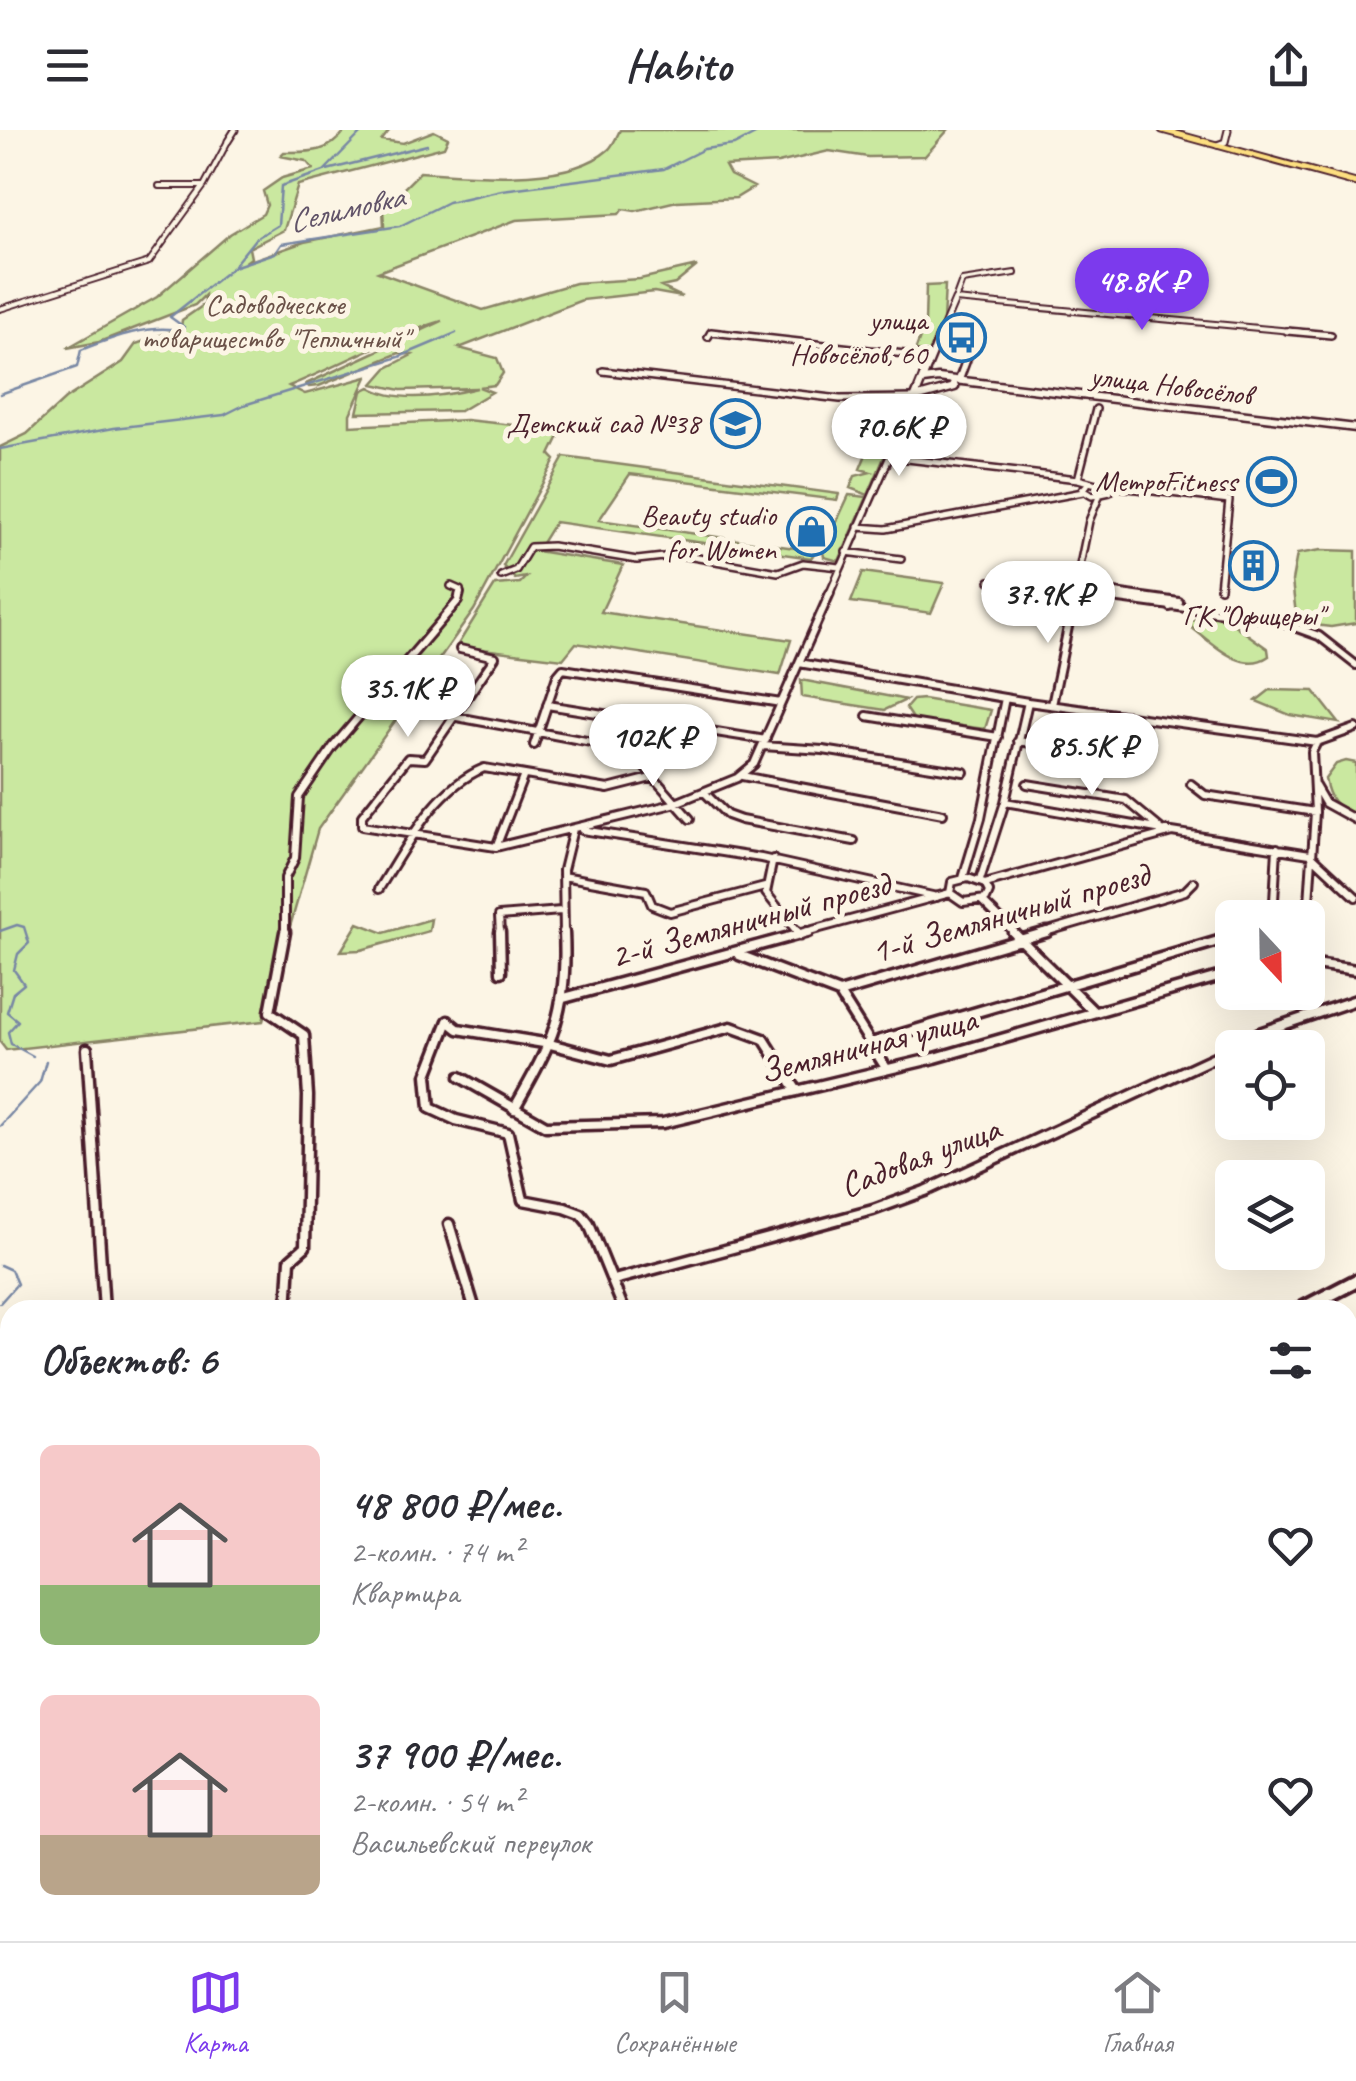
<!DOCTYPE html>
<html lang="ru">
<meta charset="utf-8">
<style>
body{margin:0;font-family:Caveat,sans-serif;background:#f7f7f7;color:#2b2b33;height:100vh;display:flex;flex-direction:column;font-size:38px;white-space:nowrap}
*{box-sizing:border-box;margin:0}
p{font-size:32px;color:#7c7c81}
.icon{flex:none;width:55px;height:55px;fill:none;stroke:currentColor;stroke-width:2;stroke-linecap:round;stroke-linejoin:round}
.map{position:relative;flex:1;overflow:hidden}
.sheet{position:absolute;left:0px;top:1170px;width:1358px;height:642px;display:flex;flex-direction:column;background:#fff;border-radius:30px 30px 0 0;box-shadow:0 10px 40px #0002}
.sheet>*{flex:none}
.needle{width:65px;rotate:158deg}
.fabs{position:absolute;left:1215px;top:770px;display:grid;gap:20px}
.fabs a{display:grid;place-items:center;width:110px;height:110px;border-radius:15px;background:#fff;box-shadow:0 10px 40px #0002;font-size:50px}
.price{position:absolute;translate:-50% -85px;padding:0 22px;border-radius:35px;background:#fff;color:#222;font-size:32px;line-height:65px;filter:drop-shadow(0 2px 5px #0008)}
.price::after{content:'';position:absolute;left:50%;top:60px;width:30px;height:22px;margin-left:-15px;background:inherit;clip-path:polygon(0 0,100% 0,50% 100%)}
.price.current{background:#7c3aed;color:#fff}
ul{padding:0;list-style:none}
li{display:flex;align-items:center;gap:30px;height:250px;padding:0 40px}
li span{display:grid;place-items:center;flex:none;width:280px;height:200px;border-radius:15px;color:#555}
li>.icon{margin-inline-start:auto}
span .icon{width:120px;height:120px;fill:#fffc;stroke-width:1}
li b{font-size:42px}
h2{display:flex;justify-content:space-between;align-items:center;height:120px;padding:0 40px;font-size:42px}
header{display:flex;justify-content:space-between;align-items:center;height:130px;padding:0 40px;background:#fff;font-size:45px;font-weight:700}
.menu{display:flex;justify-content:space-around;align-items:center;height:140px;border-top:2px solid #e1e1e2;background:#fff;font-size:28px;color:#7c7c81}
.menu a{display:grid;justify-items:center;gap:5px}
.menu .current{color:#7c3aed}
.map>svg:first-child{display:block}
</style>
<header><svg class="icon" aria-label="menu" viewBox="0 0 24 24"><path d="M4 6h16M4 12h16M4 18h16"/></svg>Habito<svg class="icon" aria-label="share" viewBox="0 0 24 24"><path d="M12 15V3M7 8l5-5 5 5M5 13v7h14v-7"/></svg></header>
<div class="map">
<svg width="1356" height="1811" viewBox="0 0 1356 1811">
<rect width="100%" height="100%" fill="#fcf5e5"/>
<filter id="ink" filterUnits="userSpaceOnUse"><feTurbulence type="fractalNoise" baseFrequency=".01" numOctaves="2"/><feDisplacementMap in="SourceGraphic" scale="20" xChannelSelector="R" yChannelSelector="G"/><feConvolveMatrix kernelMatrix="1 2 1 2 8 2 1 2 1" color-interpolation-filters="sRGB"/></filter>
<g filter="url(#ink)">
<path fill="#cae8a0" stroke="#8a8466" stroke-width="2.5" d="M383 0 389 1 382 10 403 13 434 1 448 8 444 17 298 55 284 100 249 118 251 128 244 133 304 112 384 96 383 79 420 42C471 45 567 56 608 20 613 16 617 6 620 0H948L925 26 868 27 829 21 778 33 725 36 730 45 754 57 736 68 677 71 635 81 623 79 619 84 516 90 378 142 483 180 575 153 640 149 697 136 675 154 661 157 682 167 654 162 582 170 459 218 497 228 503 243 495 255 479 257 492 262 460 281 357 283 362 261 370 257C398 274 445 266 477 258L401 260 373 254 387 238 412 225 399 223 319 256 309 257 306 254 442 191C388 207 341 235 289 256L305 264 367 247 350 284V296L466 290 562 300 550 325 555 330 474 480 318 699 263 891 6 920 0 912V317L27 304 65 269 123 232 136 214 181 198 182 190 205 174V165L195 175 143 195 99 212 67 218 157 167 230 104 263 84 267 75 263 61 282 48 313 39 306 31 280 26 284 22C311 22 327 24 345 1Z
M945 155 943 191 930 226 914 224 925 194 926 156Z
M888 271H908L868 365 850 358 855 346 871 342 860 339Z
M564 327 839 364 837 370 630 344 599 390 816 421 811 428 555 392 537 421 623 435 601 482 791 510 780 545 576 513 563 529 457 516 495 455 520 453 526 447 515 449 503 436Z
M849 365 867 367 839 431 824 427 823 421Z
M1321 420 1356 421V493L1331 497 1297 493 1292 451 1297 424Z
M863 442 944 453 931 483 851 472Z
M1206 485 1226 489 1268 519 1269 526C1242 545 1212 513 1191 497V491Z
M801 550 892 567 906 570 885 580 802 567Z
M1270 560 1314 561 1339 593 1290 585 1256 571Z
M923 569 991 580 985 599 914 590 906 578 913 570Z
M1346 631 1356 633V684C1335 676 1329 671 1325 649L1336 634Z
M431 789 429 801 361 820 341 821 358 793 384 803Z"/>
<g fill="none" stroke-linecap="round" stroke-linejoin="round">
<path stroke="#7887a4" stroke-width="2.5" d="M327 40 427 15
M234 135 255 109 278 95 281 56 324 41 364 0
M0 264 77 237 81 220C112 208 150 193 182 201L184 197 170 187 233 137 275 123 281 114 400 96 448 72 502 60 664 39 704 19 734 15 763 0
M0 319 114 298 224 285 244 275 399 227 456 203
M0 801 17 795 24 797 29 813 18 824 14 840 24 854 13 863 7 882 18 891 8 902 11 914 33 926
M0 996 40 952 46 931
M0 1135 11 1140 17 1154 0 1173"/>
<path stroke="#7887a4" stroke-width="4" d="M0 1502 10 1500
M32 1811 33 1802
M1342 1811 1356 1806"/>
<defs>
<path id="street-far4" d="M159 56H204
M1015 143 962 151 955 170 1313 203
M0 179 149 132 204 56 228 11
M710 203H723"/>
<path id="street-far3" d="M1287 201 1331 205
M708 207 711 202 931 227
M603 241 840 269 915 268
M890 327 1078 349 1104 356 1110 362 1092 366 1082 360 1087 355
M1078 349 1096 279
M1103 355 1229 370 1220 458
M858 397 886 399 1083 362
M846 422 901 429
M501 446 516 440 530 417 552 416 637 430 681 425 778 442 803 433 840 437
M990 451 1093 465
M451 456 460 460 459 465
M1075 457 1131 465
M829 465 901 301
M1074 465 1089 391 1099 367"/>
<path id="street-far2" d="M1075 463 1275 490 1319 506 1356 535
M1114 463 1179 472 1170 477
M460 519 495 527 425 629 408 628 362 686V696L496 717 673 674 737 648 754 634 830 463
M799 533 1028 572 1317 612 1356 598
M547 575 766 610
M1052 575 1075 463
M867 586 998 607
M457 587 613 616 640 632 690 689
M1018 611 1077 620
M534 615 557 546 563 539 781 573
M763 616 823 620 964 642
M742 646 943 684
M1027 654 1126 670 1161 699
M1191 654 1205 665 1315 682
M1315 656 1325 673 1356 690
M704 662 727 685 741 690 854 711
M1005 672 1168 701
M582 700 761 728 937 767
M496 717 524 645
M773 729 766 763 799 804
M563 746 646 761 652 775 670 782 765 757
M963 748 981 688 1005 568
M968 748 985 754 989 762 986 769 963 772 950 763 952 752Z
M980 750 1005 672 1028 572
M985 754 1172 702 1310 724 1356 767
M379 759C407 715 434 659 484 638L608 659 655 647
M982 771 1016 804
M1262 788 1274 771 1277 718
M1308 788 1315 682 1312 622 1317 612
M285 804V748L295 728 299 667 333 617 458 471 460 463
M500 804 499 786 561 781
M564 804 563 740 573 699
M798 804 950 763
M1038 804 1185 761 1194 752"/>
<path id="street-far1" d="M285 802 270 882 304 905 308 966 305 1117 290 1130 287 1180
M500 802 501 842
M797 802 800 805
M1013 802 1094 882
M739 825 839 863 886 938
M1308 833 1356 840
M839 863 1047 802
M564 868 808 802
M871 913 1232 807
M1235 918 1259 903 1356 870
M87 919 104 1180
M460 947 546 996 663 993 935 928 1232 843
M514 979C553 911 568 882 564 802
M449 1094 475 1180
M614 1150 873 1080 925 1061 1232 919
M624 1180 589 1094 581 1084 565 1078 523 1070 508 1003 456 990 430 978 427 945 448 891 458 899 550 914 611 930 731 897 764 909 797 961"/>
<path id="street" d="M1348 1444 1356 1442
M1348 1610 1356 1609
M591 1811 632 1802"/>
<path id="secondary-far3" d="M228 11 235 0
M1217 15 1225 12 1228 0
M941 203 955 170"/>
<path id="secondary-far2" d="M940 207 973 212 960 247
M923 250 938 248 1356 298
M915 268 955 257 953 252
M901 301 942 201"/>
<path id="secondary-far1" d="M1300 1180 1356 1151"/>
<path id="secondary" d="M0 1654H10"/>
<path id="primary" d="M1162 0 1356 53"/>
</defs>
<use href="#street-far4" stroke="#4a1f2b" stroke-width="8"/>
<use href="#street-far3" stroke="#4a1f2b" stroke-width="10"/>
<use href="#street-far2" stroke="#4a1f2b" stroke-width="12"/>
<use href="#street-far1" stroke="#4a1f2b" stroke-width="15"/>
<use href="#street" stroke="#4a1f2b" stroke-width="18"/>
<use href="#secondary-far3" stroke="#4a1f2b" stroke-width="9"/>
<use href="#secondary-far2" stroke="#4a1f2b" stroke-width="11"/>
<use href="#secondary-far1" stroke="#4a1f2b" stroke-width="19"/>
<use href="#secondary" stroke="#4a1f2b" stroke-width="21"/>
<use href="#primary" stroke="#4a1f2b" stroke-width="9"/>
<use href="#street-far4" stroke="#fcf5e5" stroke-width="4"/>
<use href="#street-far3" stroke="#fcf5e5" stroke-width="5"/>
<use href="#street-far2" stroke="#fcf5e5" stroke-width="6"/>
<use href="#street-far1" stroke="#fcf5e5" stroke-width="8"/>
<use href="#street" stroke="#fcf5e5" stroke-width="10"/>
<use href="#secondary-far3" stroke="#fcf5e5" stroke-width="5"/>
<use href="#secondary-far2" stroke="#fcf5e5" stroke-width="6"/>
<use href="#secondary-far1" stroke="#fcf5e5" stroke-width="11"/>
<use href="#secondary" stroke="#fcf5e5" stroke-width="14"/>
<use href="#primary" stroke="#fddf80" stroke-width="5"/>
</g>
</g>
<defs>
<symbol id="bus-ring" viewBox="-11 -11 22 22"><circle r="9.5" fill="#fcf5e5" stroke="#1f6fb2" stroke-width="1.5"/><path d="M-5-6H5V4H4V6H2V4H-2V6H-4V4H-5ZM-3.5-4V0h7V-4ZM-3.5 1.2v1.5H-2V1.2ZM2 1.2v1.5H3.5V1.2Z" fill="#1f6fb2"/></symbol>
<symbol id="school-ring" viewBox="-11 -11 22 22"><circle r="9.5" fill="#fcf5e5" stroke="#1f6fb2" stroke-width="1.5"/><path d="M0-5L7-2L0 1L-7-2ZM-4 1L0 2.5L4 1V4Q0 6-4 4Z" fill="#1f6fb2"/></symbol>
<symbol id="stadium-ring" viewBox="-11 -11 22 22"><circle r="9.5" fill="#fcf5e5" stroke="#1f6fb2" stroke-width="1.5"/><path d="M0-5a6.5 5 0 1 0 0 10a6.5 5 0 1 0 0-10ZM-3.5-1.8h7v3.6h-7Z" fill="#1f6fb2"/></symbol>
<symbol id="shop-ring" viewBox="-11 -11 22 22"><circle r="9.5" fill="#fcf5e5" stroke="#1f6fb2" stroke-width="1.5"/><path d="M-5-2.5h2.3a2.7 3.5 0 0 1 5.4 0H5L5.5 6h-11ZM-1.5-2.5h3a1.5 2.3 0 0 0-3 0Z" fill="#1f6fb2"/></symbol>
<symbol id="building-ring" viewBox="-11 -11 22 22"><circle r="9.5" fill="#fcf5e5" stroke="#1f6fb2" stroke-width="1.5"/><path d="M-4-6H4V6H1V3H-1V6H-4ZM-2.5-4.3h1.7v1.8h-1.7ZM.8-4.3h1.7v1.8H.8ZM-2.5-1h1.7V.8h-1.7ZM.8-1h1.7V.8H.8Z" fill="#1f6fb2"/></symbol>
</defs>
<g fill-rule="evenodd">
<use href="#bus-ring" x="934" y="180" width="55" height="55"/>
<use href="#school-ring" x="708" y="266" width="55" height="55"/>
<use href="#stadium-ring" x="1244" y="324" width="55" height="55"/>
<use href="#shop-ring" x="784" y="374" width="55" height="55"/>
<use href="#building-ring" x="1226" y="408" width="55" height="55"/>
</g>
<g text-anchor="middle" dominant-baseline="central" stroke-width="10" stroke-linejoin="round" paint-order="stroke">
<g font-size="30" fill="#6a5148" stroke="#fcf5e5">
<text x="275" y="174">Садоводческое<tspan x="275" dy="34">товарищество "Тепличный"</tspan></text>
</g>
<g font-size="30" fill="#4a1f2b" stroke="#fcf5e5" text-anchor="end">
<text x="927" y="190">улица<tspan x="927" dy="34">Новосёлов, 60</tspan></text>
<text x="700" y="293">Детский сад №38</text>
<text x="1237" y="351">МетроFitness</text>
<text x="776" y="385">Beauty studio<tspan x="776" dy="34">for Women</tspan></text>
<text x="1253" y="485" text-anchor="middle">ГК "Офицеры"</text>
</g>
<g font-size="30" fill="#4a1f2b" stroke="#fcf5e5">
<text transform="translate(1171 255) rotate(7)">улица Новосёлов</text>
</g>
<g font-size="32" font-style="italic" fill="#615368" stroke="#fcf5e5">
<text transform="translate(346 79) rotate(-13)">Селимовка</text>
</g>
<g font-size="35" fill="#4a1f2b" stroke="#fcf5e5">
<text transform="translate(1010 783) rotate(-16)">1-й Земляничный проезд</text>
<text transform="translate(750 790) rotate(-15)">2-й Земляничный проезд</text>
<text transform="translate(868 915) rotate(-14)">Земляничная улица</text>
<text transform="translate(920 1027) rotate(-21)">Садовая улица</text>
</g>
</g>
</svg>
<div class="fabs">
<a><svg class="needle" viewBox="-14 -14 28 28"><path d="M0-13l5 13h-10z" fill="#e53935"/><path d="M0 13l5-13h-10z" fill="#7c7c81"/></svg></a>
<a><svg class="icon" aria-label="locate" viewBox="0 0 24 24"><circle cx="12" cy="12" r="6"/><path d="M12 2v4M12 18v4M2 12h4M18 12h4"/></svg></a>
<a><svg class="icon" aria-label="layers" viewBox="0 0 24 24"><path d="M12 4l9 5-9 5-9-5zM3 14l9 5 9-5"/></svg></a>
</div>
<b class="price current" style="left:1142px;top:203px">48.8K ₽</b>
<b class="price" style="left:899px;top:349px">70.6K ₽</b>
<b class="price" style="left:1048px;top:516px">37.9K ₽</b>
<b class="price" style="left:408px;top:610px">35.1K ₽</b>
<b class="price" style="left:653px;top:659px">102K ₽</b>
<b class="price" style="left:1092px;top:668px">85.5K ₽</b>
<section class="sheet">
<h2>Объектов: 6<svg class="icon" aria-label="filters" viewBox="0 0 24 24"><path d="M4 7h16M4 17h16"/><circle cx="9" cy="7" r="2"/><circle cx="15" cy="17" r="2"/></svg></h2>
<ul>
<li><span style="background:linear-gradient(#f6c9c9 70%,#8fb573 0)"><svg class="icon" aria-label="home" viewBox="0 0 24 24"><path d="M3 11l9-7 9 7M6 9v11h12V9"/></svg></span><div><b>48 800 ₽/мес.</b><p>2-комн. · 74 m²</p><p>Квартира</p></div><svg class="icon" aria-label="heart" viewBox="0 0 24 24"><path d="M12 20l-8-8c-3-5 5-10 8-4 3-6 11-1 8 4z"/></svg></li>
<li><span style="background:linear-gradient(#f6c9c9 70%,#b9a48a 0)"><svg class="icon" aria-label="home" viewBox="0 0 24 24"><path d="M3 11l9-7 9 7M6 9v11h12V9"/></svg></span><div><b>37 900 ₽/мес.</b><p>2-комн. · 54 m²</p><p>Васильевский переулок</p></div><svg class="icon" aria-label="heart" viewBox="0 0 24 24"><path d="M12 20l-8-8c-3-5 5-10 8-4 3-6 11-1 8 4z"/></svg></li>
</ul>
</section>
</div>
<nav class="menu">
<a class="current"><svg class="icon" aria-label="map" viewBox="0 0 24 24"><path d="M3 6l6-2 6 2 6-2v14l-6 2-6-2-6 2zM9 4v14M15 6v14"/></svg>Карта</a>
<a><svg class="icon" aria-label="saved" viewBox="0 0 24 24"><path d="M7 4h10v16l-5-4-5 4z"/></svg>Сохранённые</a>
<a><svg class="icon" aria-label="home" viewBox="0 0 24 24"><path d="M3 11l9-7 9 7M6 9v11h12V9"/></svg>Главная</a>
</nav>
